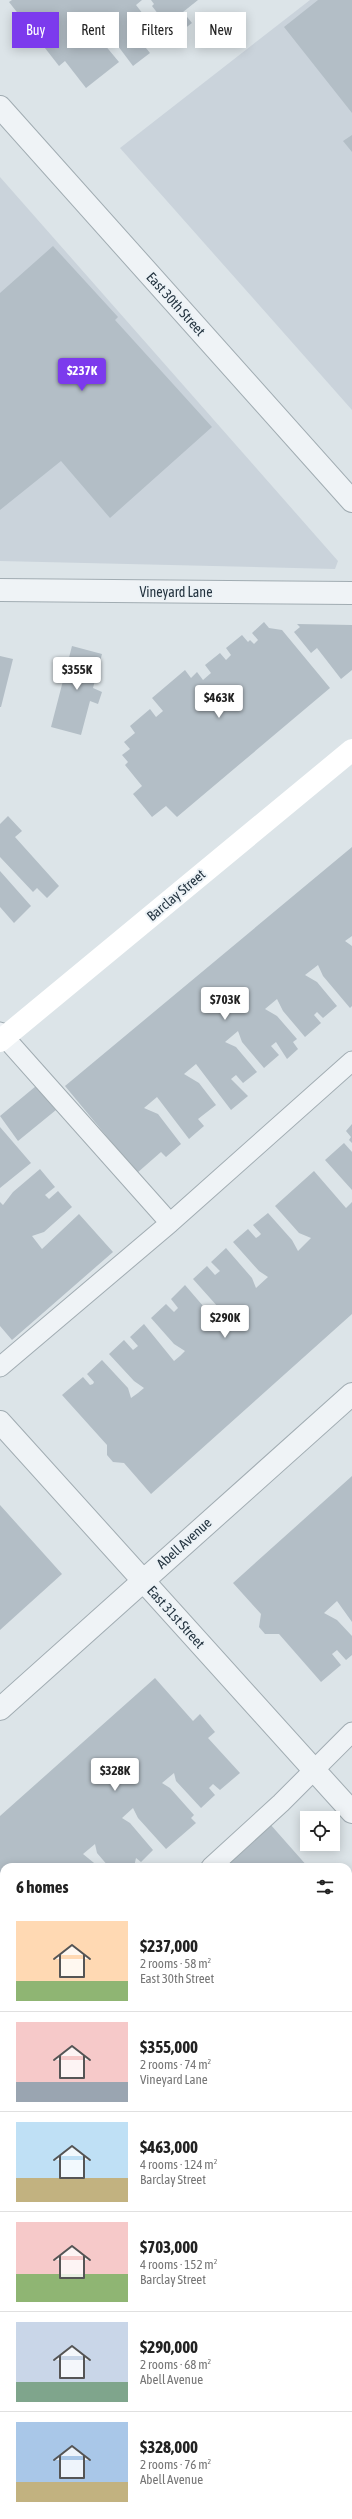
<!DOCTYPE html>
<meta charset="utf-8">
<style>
body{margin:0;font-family:"Asap Condensed",sans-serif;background:#f2f2f2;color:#222;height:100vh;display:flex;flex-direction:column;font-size:15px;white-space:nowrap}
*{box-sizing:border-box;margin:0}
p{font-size:13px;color:#767676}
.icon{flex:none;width:22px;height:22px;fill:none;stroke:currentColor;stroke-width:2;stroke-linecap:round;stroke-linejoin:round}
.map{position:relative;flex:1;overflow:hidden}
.panel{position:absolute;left:0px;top:1863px;width:352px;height:656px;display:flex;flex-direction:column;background:#fff;border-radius:12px 12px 0 0;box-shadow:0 2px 10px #0003}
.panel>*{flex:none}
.hud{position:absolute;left:12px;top:12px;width:328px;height:36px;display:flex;gap:8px}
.fabs{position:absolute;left:300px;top:1811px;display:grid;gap:8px}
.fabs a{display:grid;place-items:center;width:40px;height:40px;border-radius:0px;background:#fff;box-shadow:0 2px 10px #0003;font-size:20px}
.price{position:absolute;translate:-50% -34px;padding:0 9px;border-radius:4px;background:#fff;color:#222;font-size:13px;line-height:26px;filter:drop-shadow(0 1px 2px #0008)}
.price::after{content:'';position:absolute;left:50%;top:24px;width:12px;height:9px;margin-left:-6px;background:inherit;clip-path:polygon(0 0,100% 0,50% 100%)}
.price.active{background:#7c3aed;color:#fff}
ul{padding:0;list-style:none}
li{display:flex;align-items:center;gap:12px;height:100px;padding:0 16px}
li+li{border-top:1px solid #e0e0e0}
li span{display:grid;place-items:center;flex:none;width:112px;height:80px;border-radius:0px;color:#555}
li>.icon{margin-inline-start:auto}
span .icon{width:48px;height:48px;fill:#fffc;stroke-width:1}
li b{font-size:17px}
h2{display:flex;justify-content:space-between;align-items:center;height:48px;padding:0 16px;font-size:17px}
.chip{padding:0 14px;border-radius:0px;background:#fff;box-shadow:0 2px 10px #0003;font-size:14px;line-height:36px}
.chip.active{background:#7c3aed;color:#fff}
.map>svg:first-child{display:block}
</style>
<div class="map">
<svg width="352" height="2519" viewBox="0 0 352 2519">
<rect width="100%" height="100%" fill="#dce4e8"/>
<path fill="#cad3db" d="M310 0H352V410L120 148Z
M0 177 338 561 335 569 0 561Z"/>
<path fill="#c7d3bc" d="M0 2234 4 2239V2292L0 2296Z"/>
<path fill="#b3bec6" d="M12 0H142L136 5 143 14 145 13 159 30 142 43 150 53 133 66 112 38 113 37 107 27 94 37 102 46 104 44 119 62 86 88 65 61 59 66 9 2Z
M151 0H198L183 12 192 23 175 36 152 6 154 4Z
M318 0H352V113L284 27Z
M352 135V152L343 141Z
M53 246 118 317 115 320 212 427 110 518 61 461 0 510V293Z
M264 622 269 628 282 630 330 688 177 817 166 806 152 817 133 794 142 786 125 765 128 762 122 755 130 749 124 742 135 733 130 726 150 709 156 717 163 711 152 698 185 670 191 678 197 672 203 680 211 673 205 665 220 653 226 660 231 655 226 648 242 635 248 642 250 640 254 644 258 640 252 633Z
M297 624 352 625V670L341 679 317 648 311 653 294 632 300 627Z
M72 646 102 654 93 688 102 692 98 704 90 701 81 735 51 727Z
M0 656 13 659 1 707H0Z
M8 816 22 831 15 837 59 886 47 898 37 888 33 892 0 857V824Z
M352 847V936L345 941 352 946V1006L350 1008 323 976 318 965 305 975 317 982 337 1006 323 1018 317 1012 314 1015 321 1023 305 1037 283 1011 277 999 265 1009 277 1016 297 1039 293 1042 298 1049 287 1059 276 1042 271 1046 279 1055 264 1068 242 1042 238 1031 225 1042 236 1047 257 1072 243 1083 236 1075 231 1079 248 1096 231 1110 196 1064 184 1074 199 1083 216 1105 198 1119 204 1126 189 1139 157 1097 144 1108 158 1114 181 1144 166 1157 161 1152 137 1173 65 1086Z
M0 871 31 906 14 923 0 907Z
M36 1086 56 1110 18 1141 0 1116Z
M352 1124V1143L349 1140 351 1137 346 1131Z
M0 1127 31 1163 0 1188Z
M344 1143 352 1152V1190L325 1160Z
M40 1169 55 1187 45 1195 49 1199 58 1191 72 1207 44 1232 32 1236 42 1249 79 1214 113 1252 12 1340 0 1326V1202L3 1205 13 1192Z
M314 1171 346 1208 352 1202V1314L151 1494 124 1463 113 1462 107 1455V1445L62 1395 83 1377 90 1385 93 1384 94 1382 87 1374 102 1360 128 1388 131 1398 138 1393 144 1388 134 1381 109 1354 124 1340 133 1350 138 1346 130 1337 144 1324 174 1361 180 1356 185 1351 174 1344 151 1318 166 1304 174 1312 178 1308 171 1299 185 1285 210 1314 216 1324 228 1313 218 1307 193 1279 207 1266 215 1275 220 1271 211 1262 226 1248 252 1278 256 1288 268 1277 259 1271 233 1242 248 1229 256 1238 259 1236 261 1234 253 1225 268 1213 292 1240 298 1251 311 1238 299 1233 275 1206Z
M352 1476V1622L337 1601 324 1613 337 1620 352 1636V1655L346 1660 337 1650 332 1654 341 1665 321 1682 279 1634H265L259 1627 261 1614 233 1583Z
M0 1505 62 1574 0 1630Z
M155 1678 193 1721 200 1714 215 1732 208 1738 240 1773 220 1790 213 1784 209 1788 215 1795 201 1808 176 1781 174 1773 162 1783 170 1788 194 1815 191 1818 196 1823 166 1849 138 1818 133 1808 122 1818 130 1823 153 1850 141 1862 136 1858 134 1867H109L97 1853 95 1844 83 1854 99 1867H4V1991L0 1986V1816Z
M270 1824 308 1867H222Z
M348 1913 352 1917V1981L348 1984Z
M4 2064V2114L0 2109V2068Z
M348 2080 352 2085V2243L348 2246Z
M0 2176 4 2181V2239L0 2234Z
M352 2473V2519H302L306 2515H348V2477Z"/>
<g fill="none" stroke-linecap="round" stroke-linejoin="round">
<defs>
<path id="lane" d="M0 1032 170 1223
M0 1367 170 1223 352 1061
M211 1867 281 1803 352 1732
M348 1994 352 1991
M0 2056 4 2053
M0 2144 4 2148
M0 2311 4 2307"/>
<path id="street" d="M0 107 352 501
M0 590 352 593
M0 1422 352 1812
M0 1709 352 1394
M348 2356 352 2352
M166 2519 171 2515"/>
</defs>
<use href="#lane" stroke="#a1acb2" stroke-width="21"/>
<use href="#street" stroke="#a1acb2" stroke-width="24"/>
<use href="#lane" stroke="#eff3f6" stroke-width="19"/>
<use href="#street" stroke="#eff3f6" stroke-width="22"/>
<path stroke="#fff" stroke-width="22" d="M0 1041 352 750"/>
</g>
<g text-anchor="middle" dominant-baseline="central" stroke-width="4" stroke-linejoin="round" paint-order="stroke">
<g font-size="14" fill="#243440" stroke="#ecf2f6">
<text transform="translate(176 304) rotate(48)">East 30th Street</text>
<text x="176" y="592">Vineyard Lane</text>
<text transform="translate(176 895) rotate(-40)">Barclay Street</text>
<text transform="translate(184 1543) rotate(-42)">Abell Avenue</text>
<text transform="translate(176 1617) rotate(48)">East 31st Street</text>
</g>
</g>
</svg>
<div class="fabs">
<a><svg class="icon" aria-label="locate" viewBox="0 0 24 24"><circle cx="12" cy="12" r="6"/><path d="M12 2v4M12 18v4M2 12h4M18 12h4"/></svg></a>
</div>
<b class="price active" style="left:82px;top:392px">$237K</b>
<b class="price" style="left:77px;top:691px">$355K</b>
<b class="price" style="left:219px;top:719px">$463K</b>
<b class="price" style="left:225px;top:1021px">$703K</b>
<b class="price" style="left:225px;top:1339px">$290K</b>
<b class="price" style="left:115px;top:1792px">$328K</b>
<div class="hud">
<a class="chip active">Buy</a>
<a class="chip">Rent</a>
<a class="chip">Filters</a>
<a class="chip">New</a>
</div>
<section class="panel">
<h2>6 homes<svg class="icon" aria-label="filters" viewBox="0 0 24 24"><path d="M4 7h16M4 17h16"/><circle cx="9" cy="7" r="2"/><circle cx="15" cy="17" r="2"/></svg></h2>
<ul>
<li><span style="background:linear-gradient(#ffd9b3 75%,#8fb573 0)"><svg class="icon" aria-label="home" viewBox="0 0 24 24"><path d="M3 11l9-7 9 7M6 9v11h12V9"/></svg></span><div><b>$237,000</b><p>2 rooms · 58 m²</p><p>East 30th Street</p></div></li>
<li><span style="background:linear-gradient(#f6c9c9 75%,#9aa5b1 0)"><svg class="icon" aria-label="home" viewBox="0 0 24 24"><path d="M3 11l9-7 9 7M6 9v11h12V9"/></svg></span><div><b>$355,000</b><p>2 rooms · 74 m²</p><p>Vineyard Lane</p></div></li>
<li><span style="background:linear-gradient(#bfe0f5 70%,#c2b280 0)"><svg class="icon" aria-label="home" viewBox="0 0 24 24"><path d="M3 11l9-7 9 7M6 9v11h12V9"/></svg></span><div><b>$463,000</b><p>4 rooms · 124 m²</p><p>Barclay Street</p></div></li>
<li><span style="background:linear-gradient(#f6c9c9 65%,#8fb573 0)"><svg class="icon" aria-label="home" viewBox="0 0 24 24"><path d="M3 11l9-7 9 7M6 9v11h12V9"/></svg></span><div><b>$703,000</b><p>4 rooms · 152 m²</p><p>Barclay Street</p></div></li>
<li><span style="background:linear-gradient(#c9d6e8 75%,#7fa58c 0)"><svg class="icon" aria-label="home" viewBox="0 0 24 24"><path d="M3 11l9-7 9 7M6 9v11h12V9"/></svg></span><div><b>$290,000</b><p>2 rooms · 68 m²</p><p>Abell Avenue</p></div></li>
<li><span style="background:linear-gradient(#a9c7e8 75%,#c2b280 0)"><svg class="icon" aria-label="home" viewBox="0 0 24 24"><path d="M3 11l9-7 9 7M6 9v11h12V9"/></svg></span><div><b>$328,000</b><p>2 rooms · 76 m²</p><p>Abell Avenue</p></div></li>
</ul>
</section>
</div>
